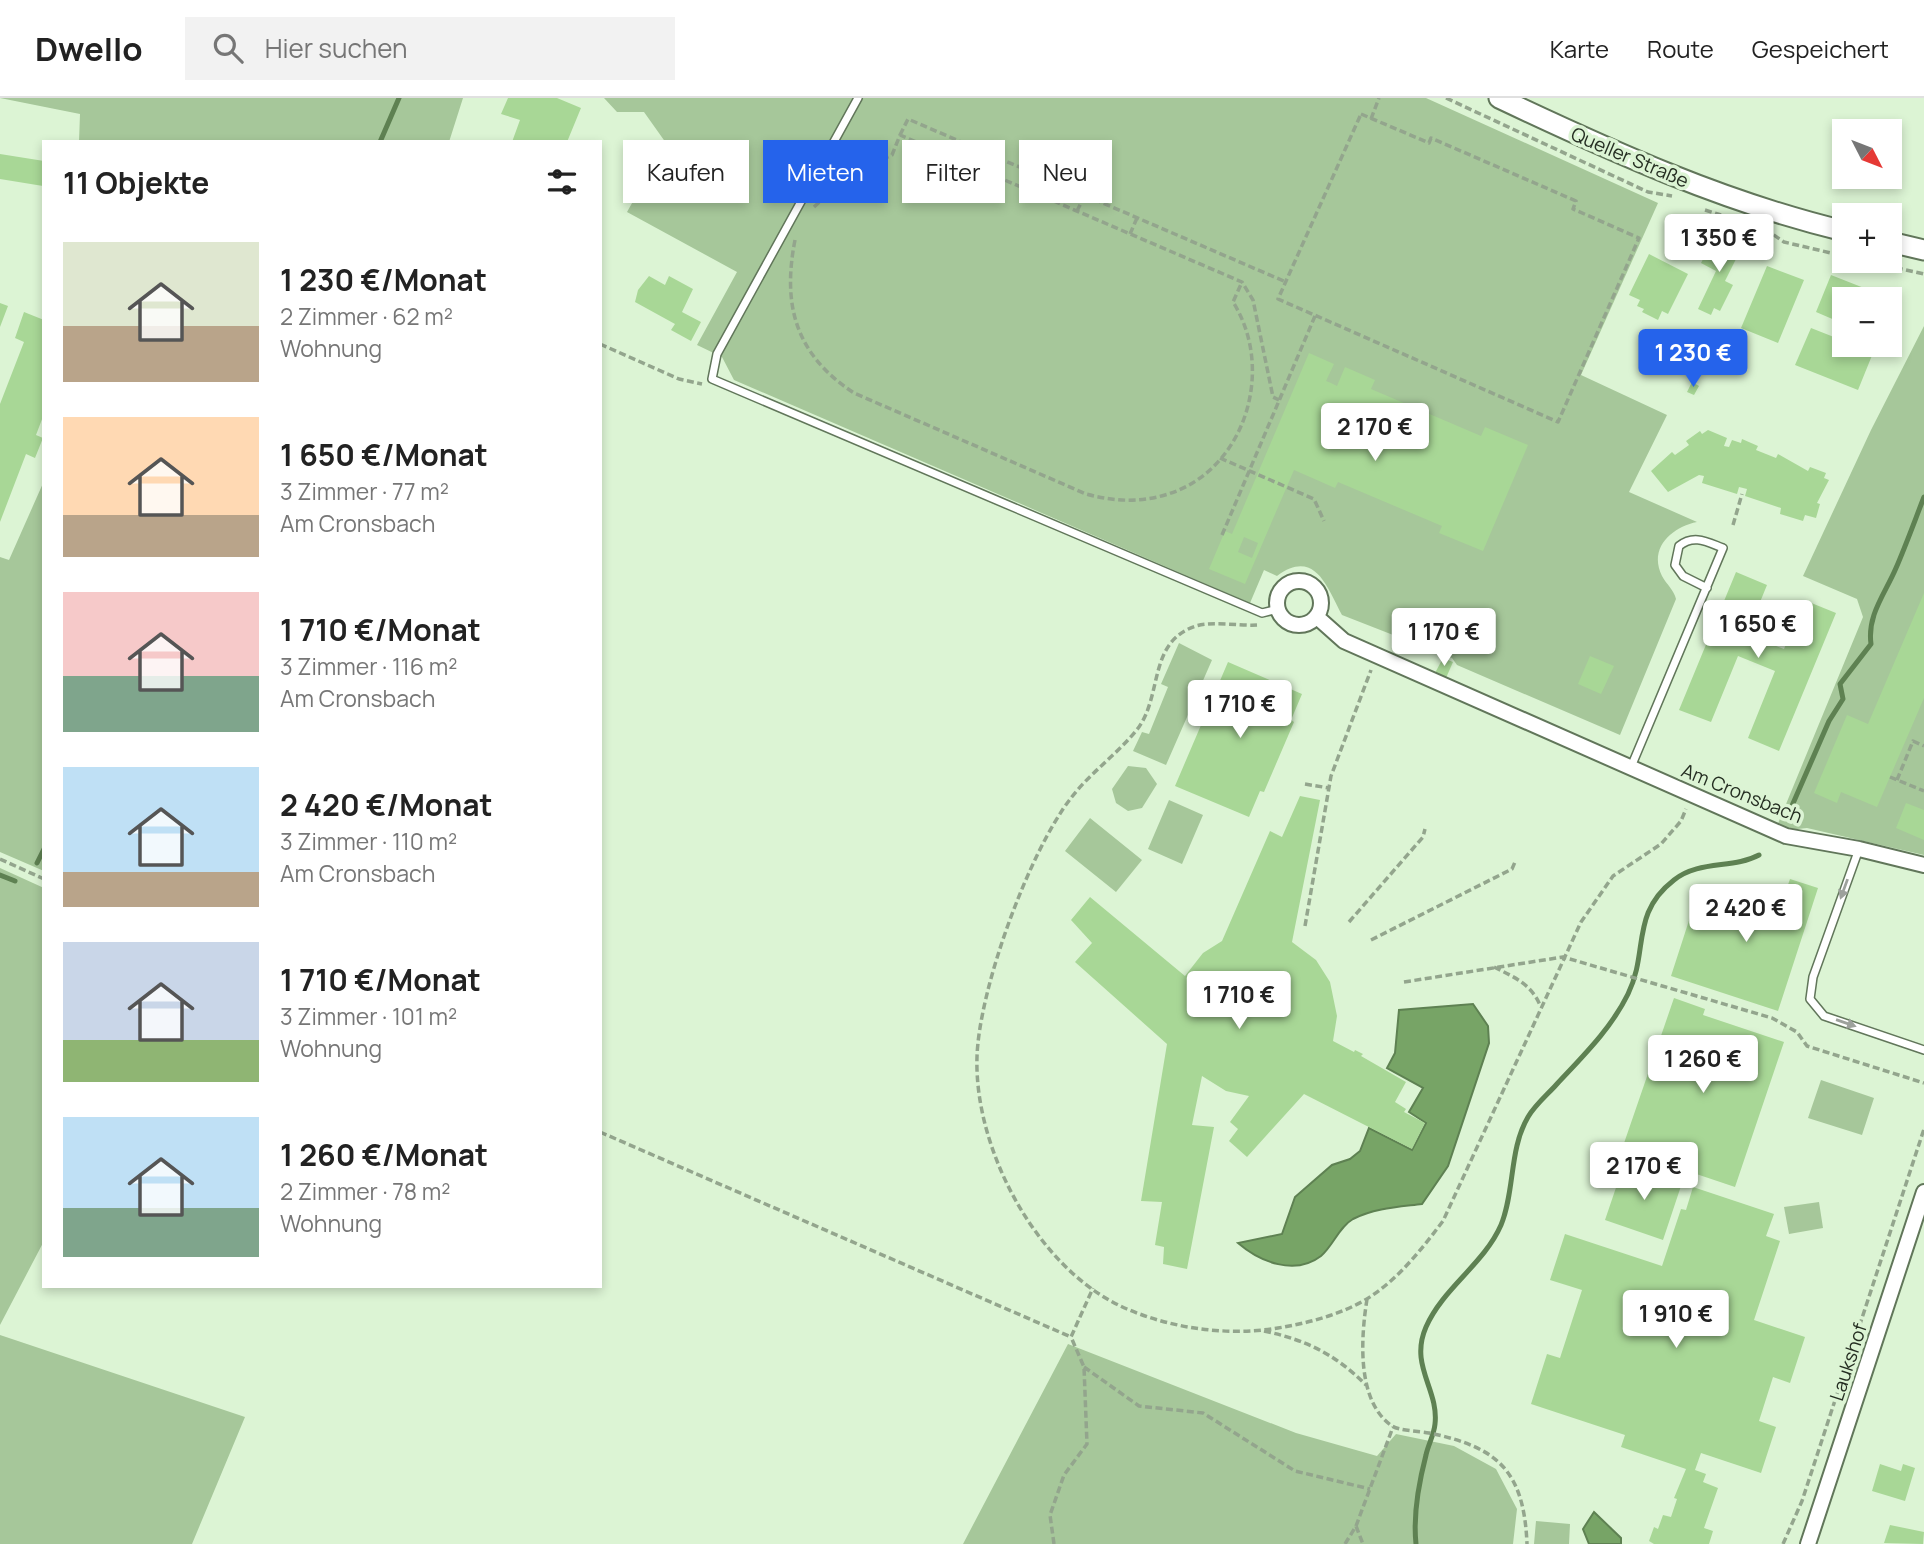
<!DOCTYPE html>
<html lang="de">
<meta charset="utf-8">
<style>
body{margin:0;font-family:Manrope,sans-serif;background:#f2f2f2;color:#222;height:100vh;display:flex;flex-direction:column;font-size:26px;white-space:nowrap}
*{box-sizing:border-box;margin:0}
p{font-size:23px;color:#767676}
.icon{flex:none;width:38px;height:38px;fill:none;stroke:currentColor;stroke-width:2;stroke-linecap:round;stroke-linejoin:round}
.map{position:relative;flex:1;overflow:hidden}
.side{position:absolute;left:42px;top:42px;width:560px;height:1148px;display:flex;flex-direction:column;background:#fff;border-radius:0px;box-shadow:0 4px 10px #0003}
.side>*{flex:none}
.hud{position:absolute;left:623px;top:42px;width:665px;height:63px;display:flex;gap:14px}
.needle{width:46px;rotate:132deg}
.controls{position:absolute;left:1832px;top:21px;display:grid;gap:14px}
.controls a{display:grid;place-items:center;width:70px;height:70px;border-radius:0px;background:#fff;box-shadow:0 4px 10px #0003;font-size:35px}
.price{position:absolute;translate:-50% -60px;padding:0 16px;border-radius:7px;background:#fff;color:#222;font-size:23px;line-height:46px;filter:drop-shadow(0 2px 4px #0008)}
.price::after{content:'';position:absolute;left:50%;top:42px;width:21px;height:16px;margin-left:-10px;background:inherit;clip-path:polygon(0 0,100% 0,50% 100%)}
.price.current{background:#2563eb;color:#fff}
ul{padding:0;list-style:none}
li{display:flex;align-items:center;gap:21px;height:175px;padding:0 21px}
li span{display:grid;place-items:center;flex:none;width:196px;height:140px;border-radius:0px;color:#555}
li>.icon{margin-inline-start:auto}
span .icon{width:84px;height:84px;fill:#fffc;stroke-width:1}
li b{font-size:30px}
h2{display:flex;justify-content:space-between;align-items:center;height:84px;padding:0 21px;font-size:30px}
.chip{padding:0 24px;border-radius:0px;background:#fff;box-shadow:0 4px 10px #0003;font-size:24px;line-height:63px}
.chip.current{background:#2563eb;color:#fff}
header{display:flex;align-items:center;gap:42px;box-sizing:border-box;height:98px;padding:0 35px;background:#fff;border-bottom:2px solid #e0e0e0}
header strong{font-size:33px}
nav{display:flex;gap:38px;margin-inline-start:auto;font-size:24px}
.search{width:490px;height:63px;background:#f2f2f2;display:flex;align-items:center;gap:18px;box-sizing:border-box;padding:0 24px;border-radius:0px;color:#767676;font-size:26px}
.map>svg:first-child{display:block}
</style>
<header>
<strong>Dwello</strong>
<div class="search"><svg class="icon" aria-label="search" viewBox="0 0 24 24"><circle cx="10" cy="10" r="6"/><path d="M15 15l6 6"/></svg>Hier suchen</div>
<nav><a>Karte</a><a>Route</a><a>Gespeichert</a></nav>
</header>
<div class="map">
<svg width="1924" height="1446" viewBox="0 0 1924 1446">
<rect width="100%" height="100%" fill="#dcf4d4"/>
<path fill="#a6c79a" d="M0 0H463L449 44H79L80 16Z
M604 0H1426L1658 105 1581 277 1667 317 1629 394 1697 424C1672 429 1648 450 1662 478 1667 487 1674 492 1676 501L1620 637 1457 567 1452 560 1342 517C1328 492 1316 449 1277 478L1264 472 1250 505 734 282 722 259 697 247 737 174 627 114 666 45 644 14H617Z
M1924 228V757L1807 730 1788 732 1777 728 1863 519 1857 501 1803 478 1871 332Z
M44 383V773L0 754V459L9 462Z
M1179 545 1212 562 1166 667 1133 653 1142 634 1149 636 1168 589 1161 586Z
M1128 668 1146 670 1157 686 1142 710 1128 713 1116 705 1112 691Z
M1169 702 1203 717 1182 766 1148 751Z
M1090 720 1142 762 1116 794 1065 753Z
M0 770 44 790V1143L0 1227Z
M1821 982 1874 1000 1862 1037 1808 1020Z
M1819 1104 1823 1130 1789 1136 1784 1109Z
M0 1237 245 1319 192 1446H0Z
M1068 1246 1296 1335 1377 1358 1396 1336 1454 1348 1496 1371 1517 1411 1513 1446H963Z
M1536 1423 1570 1426 1569 1446H1534Z"/>
<path fill="#77a466" stroke="#5e8152" stroke-width="2" d="M1473 906 1488 928 1489 945 1448 1068 1422 1106C1398 1109 1375 1110 1353 1121 1339 1129 1333 1148 1321 1158 1295 1178 1260 1164 1238 1145L1282 1136 1295 1099 1332 1067 1350 1061 1360 1053 1369 1030 1412 1052 1426 1025 1409 1014 1423 990 1387 970 1395 955 1399 912Z
M1594 1414 1621 1440V1446H1589L1583 1431Z"/>
<g fill="none" stroke-linecap="round" stroke-linejoin="round">
<path stroke="#5e8152" stroke-width="5" d="M380 44 399 0
M1791 710 1829 623 1843 601 1840 586 1871 546C1867 517 1885 496 1896 470 1906 447 1915 422 1924 399
M37 765 44 751
M0 777 15 783
M1416 1446C1413 1418 1419 1384 1426 1357 1428 1347 1434 1337 1435 1326 1439 1291 1409 1268 1426 1229 1443 1190 1484 1166 1501 1127 1515 1093 1509 1051 1528 1019 1535 1007 1547 997 1556 987 1582 959 1611 931 1628 896 1649 853 1630 816 1674 782 1699 762 1733 771 1759 757"/>
</g>
<path fill="#a8d796" fill-rule="evenodd" d="M508 0H557L581 10 567 44H512L520 22 501 16Z
M0 56 44 63 43 88 0 81Z
M1724 139 1741 151 1725 183 1733 187 1720 213 1714 210 1711 217 1698 211 1716 173 1701 165 1712 144 1716 146Z
M1649 156 1688 176 1668 216 1662 213 1658 222 1642 214 1644 211 1637 208 1640 202 1629 197Z
M1767 168 1804 182 1778 245 1741 230Z
M1831 177 1897 203 1890 219V201H1844V226L1816 214Z
M649 178 665 187 669 178 693 191 682 214 701 224 691 243 671 232 675 226 635 204 638 192Z
M0 205 8 208 0 229Z
M24 214 44 222V316L36 337 43 340 35 360 26 356 0 424V306L24 244 15 240Z
M1811 230 1844 243V247L1873 255 1858 292 1795 267Z
M1309 255 1334 266 1326 283 1331 285 1337 288 1345 269 1375 282 1371 291 1481 338 1485 329 1528 347 1483 453 1439 435 1442 428 1338 384 1335 390 1294 372 1245 486 1209 471 1225 433 1232 436ZM1244 439 1258 445 1252 460 1238 454Z
M1692 284 1699 288 1694 297 1687 294Z
M1708 332 1727 340 1724 348 1729 349 1732 342 1741 345 1742 341 1758 348 1756 352 1776 360 1778 356 1808 373 1810 369 1826 375 1824 380 1829 382 1817 405 1820 406 1816 420 1805 417 1803 423 1780 416 1781 410 1745 398 1747 391 1739 389 1737 396 1702 385 1704 378 1699 377 1668 394 1651 373 1672 354 1675 357 1689 347 1686 343 1700 333 1702 336Z
M1736 474 1767 487 1747 536 1760 541 1764 531 1776 536 1771 546 1784 551 1804 502 1836 515 1779 653 1748 640 1775 573 1738 558 1711 624 1679 612Z
M1924 495V600L1877 709 1841 694 1837 705 1814 695 1847 617 1868 626Z
M1590 558 1614 568 1601 596 1578 586Z
M1443 560 1453 564 1446 580 1435 575Z
M1228 564 1302 596 1291 622 1294 624 1264 694 1260 693 1249 719 1175 688Z
M1300 698 1320 702 1292 844 1316 862 1330 884 1337 918 1333 943 1354 954 1355 952 1363 956 1361 958 1406 984 1395 1004 1406 1011 1404 1014 1425 1025 1412 1051 1304 996 1247 1059 1229 1043 1238 1031 1230 1024 1249 998 1226 993 1202 978 1192 1027 1214 1029 1187 1171 1163 1166 1164 1149 1155 1147 1162 1104 1141 1103 1167 946 1075 864 1092 845 1071 822 1090 799 1185 878 1203 855 1222 843 1270 733 1282 739Z
M1906 705 1924 712V742L1896 730Z
M1790 781 1818 790 1778 913 1671 878 1695 804 1722 813 1728 793 1754 802 1757 792 1783 801Z
M1674 900 1705 911 1703 917 1784 944 1735 1089 1622 1051Z
M1624 1066 1682 1085 1663 1142 1605 1122Z
M1693 1089 1774 1116 1766 1138 1780 1143 1754 1222 1805 1239 1790 1285 1773 1279 1759 1323 1776 1329 1761 1375 1701 1355 1695 1372 1706 1376 1703 1384 1718 1390 1704 1430 1713 1433 1709 1446H1654L1649 1443 1654 1429 1658 1431 1663 1417 1671 1419 1677 1401 1674 1400 1686 1371 1621 1349 1625 1337 1531 1306 1547 1256 1560 1260 1582 1192 1550 1182 1565 1136 1662 1168 1681 1111 1686 1112Z
M1880 1366 1901 1373 1903 1366 1915 1370 1905 1403 1872 1393Z
M1890 1427 1924 1434 1923 1446 1884 1445Z"/>
<g fill="none" stroke-linecap="round" stroke-linejoin="round">
<defs>
<path id="lane" d="M858 0 717 256 712 281 1262 515 1278 511
M1631 669 1723 450C1707 444 1694 436 1679 448L1675 467 1683 478 1707 490
M1859 751 1813 879 1810 901 1824 918 1924 952"/>
<path id="street" d="M1277 505a22 22 0 1 1 44 0a22 22 0 1 1-44 0Z
M1317 519 1344 543 1786 738 1859 751 1924 767
M1808 1446 1924 1094"/>
<path id="secondary" d="M1499 0C1611 53 1723 104 1844 133
M1890 144 1924 152"/>
</defs>
<use href="#lane" stroke="#61765a" stroke-width="10"/>
<use href="#street" stroke="#61765a" stroke-width="18"/>
<use href="#secondary" stroke="#61765a" stroke-width="23"/>
<path stroke="#93a58d" stroke-width="3.5" stroke-dasharray="7 3.5" stroke-linecap="butt" d="M1446 0 1648 94 1672 98
M1361 16 1429 45 1431 40 1576 103 1573 111 1639 140 1558 324 1278 201Z
M1371 21 1379 0
M900 37 908 21 1286 184
M1026 91 1034 75
M814 109 846 79 892 57 900 37 1242 184 1253 202 1273 299 1279 302
M1705 112 1721 117
M1077 113 1085 97
M1765 131 1784 144 1844 158
M1130 136 1137 120
M795 142C782 208 796 257 854 295L1086 396C1112 403 1138 405 1165 397 1245 374 1276 272 1233 204L1242 184
M1865 163 1924 176
M600 246 679 281 702 286
M1220 360 1314 401 1324 423
M1733 427 1742 396
M1222 437 1315 218
M1257 527C1239 528 1213 523 1196 528 1146 544 1164 601 1135 634 1115 658 1090 675 1071 700 1029 754 979 891 977 959 974 1052 1038 1173 1127 1211 1174 1231 1228 1238 1278 1230 1308 1225 1339 1217 1365 1202 1397 1183 1421 1152 1443 1123L1581 824 1613 778 1661 746 1681 723 1686 711
M1890 679 1924 693
M1897 682 1913 643 1924 648
M1305 686 1329 690
M0 761 44 781
M1349 824 1423 739 1425 731
M1305 828 1331 678 1371 572
M1371 842 1512 771 1515 764
M1494 869C1514 879 1531 886 1540 907
M1404 884 1563 859 1772 920 1797 934 1807 948 1924 985
M600 1034 1071 1239
M1367 1201C1361 1239 1356 1303 1392 1328 1400 1333 1419 1333 1429 1335 1498 1349 1524 1373 1527 1446
M1264 1233C1306 1242 1335 1256 1366 1287
M1084 1269 1139 1308 1203 1315 1295 1373 1370 1391
M1356 1428 1363 1446
M1054 1446 1050 1417 1064 1377 1087 1346 1084 1269 1071 1239 1093 1190
M1345 1446 1356 1428 1393 1329
M1783 1446 1802 1403 1924 1031"/>
<use href="#lane" stroke="#fff" stroke-width="7"/>
<use href="#street" stroke="#fff" stroke-width="14"/>
<use href="#secondary" stroke="#fff" stroke-width="19"/>
</g>
<defs><path id="oneway-solid" d="M-6-.8H1V-3.2L6.5 0L1 3.2V.8H-6Z" transform="scale(1.75)"/></defs>
<g fill="#9da19c">
<use href="#oneway-solid" transform="translate(1844 791) rotate(110)"/>
<use href="#oneway-solid" transform="translate(1846 925) rotate(19)"/>
</g>
<g text-anchor="middle" dominant-baseline="central" stroke-width="7" stroke-linejoin="round" paint-order="stroke">
<g font-size="19" fill="#252e22" stroke="#dcf4d4">
<text transform="translate(1630 59) rotate(23)">Queller Straße</text>
<text transform="translate(1742 695) rotate(22)">Am Cronsbach</text>
<text transform="translate(1848 1264) rotate(-72)">Laukshof</text>
</g>
</g>
</svg>
<div class="controls">
<a><svg class="needle" viewBox="-14 -14 28 28"><path d="M0-13l5 13h-10z" fill="#e53935"/><path d="M0 13l5-13h-10z" fill="#767676"/></svg></a>
<a>+</a>
<a>−</a>
</div>
<b class="price" style="left:1719px;top:176px">1 350 €</b>
<b class="price current" style="left:1693px;top:291px">1 230 €</b>
<b class="price" style="left:1375px;top:365px">2 170 €</b>
<b class="price" style="left:1758px;top:562px">1 650 €</b>
<b class="price" style="left:1444px;top:570px">1 170 €</b>
<b class="price" style="left:1240px;top:642px">1 710 €</b>
<b class="price" style="left:1746px;top:846px">2 420 €</b>
<b class="price" style="left:1239px;top:933px">1 710 €</b>
<b class="price" style="left:1703px;top:997px">1 260 €</b>
<b class="price" style="left:1644px;top:1104px">2 170 €</b>
<b class="price" style="left:1676px;top:1252px">1 910 €</b>
<div class="hud">
<a class="chip">Kaufen</a>
<a class="chip current">Mieten</a>
<a class="chip">Filter</a>
<a class="chip">Neu</a>
</div>
<section class="side">
<h2>11 Objekte<svg class="icon" aria-label="filters" viewBox="0 0 24 24"><path d="M4 7h16M4 17h16"/><circle cx="9" cy="7" r="2"/><circle cx="15" cy="17" r="2"/></svg></h2>
<ul>
<li><span style="background:linear-gradient(#dfe7d0 60%,#b9a48a 0)"><svg class="icon" aria-label="home" viewBox="0 0 24 24"><path d="M3 11l9-7 9 7M6 9v11h12V9"/></svg></span><div><b>1 230 €/Monat</b><p>2 Zimmer · 62 m²</p><p>Wohnung</p></div></li>
<li><span style="background:linear-gradient(#ffd9b3 70%,#b9a48a 0)"><svg class="icon" aria-label="home" viewBox="0 0 24 24"><path d="M3 11l9-7 9 7M6 9v11h12V9"/></svg></span><div><b>1 650 €/Monat</b><p>3 Zimmer · 77 m²</p><p>Am Cronsbach</p></div></li>
<li><span style="background:linear-gradient(#f6c9c9 60%,#7fa58c 0)"><svg class="icon" aria-label="home" viewBox="0 0 24 24"><path d="M3 11l9-7 9 7M6 9v11h12V9"/></svg></span><div><b>1 710 €/Monat</b><p>3 Zimmer · 116 m²</p><p>Am Cronsbach</p></div></li>
<li><span style="background:linear-gradient(#bfe0f5 75%,#b9a48a 0)"><svg class="icon" aria-label="home" viewBox="0 0 24 24"><path d="M3 11l9-7 9 7M6 9v11h12V9"/></svg></span><div><b>2 420 €/Monat</b><p>3 Zimmer · 110 m²</p><p>Am Cronsbach</p></div></li>
<li><span style="background:linear-gradient(#c9d6e8 70%,#8fb573 0)"><svg class="icon" aria-label="home" viewBox="0 0 24 24"><path d="M3 11l9-7 9 7M6 9v11h12V9"/></svg></span><div><b>1 710 €/Monat</b><p>3 Zimmer · 101 m²</p><p>Wohnung</p></div></li>
<li><span style="background:linear-gradient(#bfe0f5 65%,#7fa58c 0)"><svg class="icon" aria-label="home" viewBox="0 0 24 24"><path d="M3 11l9-7 9 7M6 9v11h12V9"/></svg></span><div><b>1 260 €/Monat</b><p>2 Zimmer · 78 m²</p><p>Wohnung</p></div></li>
</ul>
</section>
</div>
